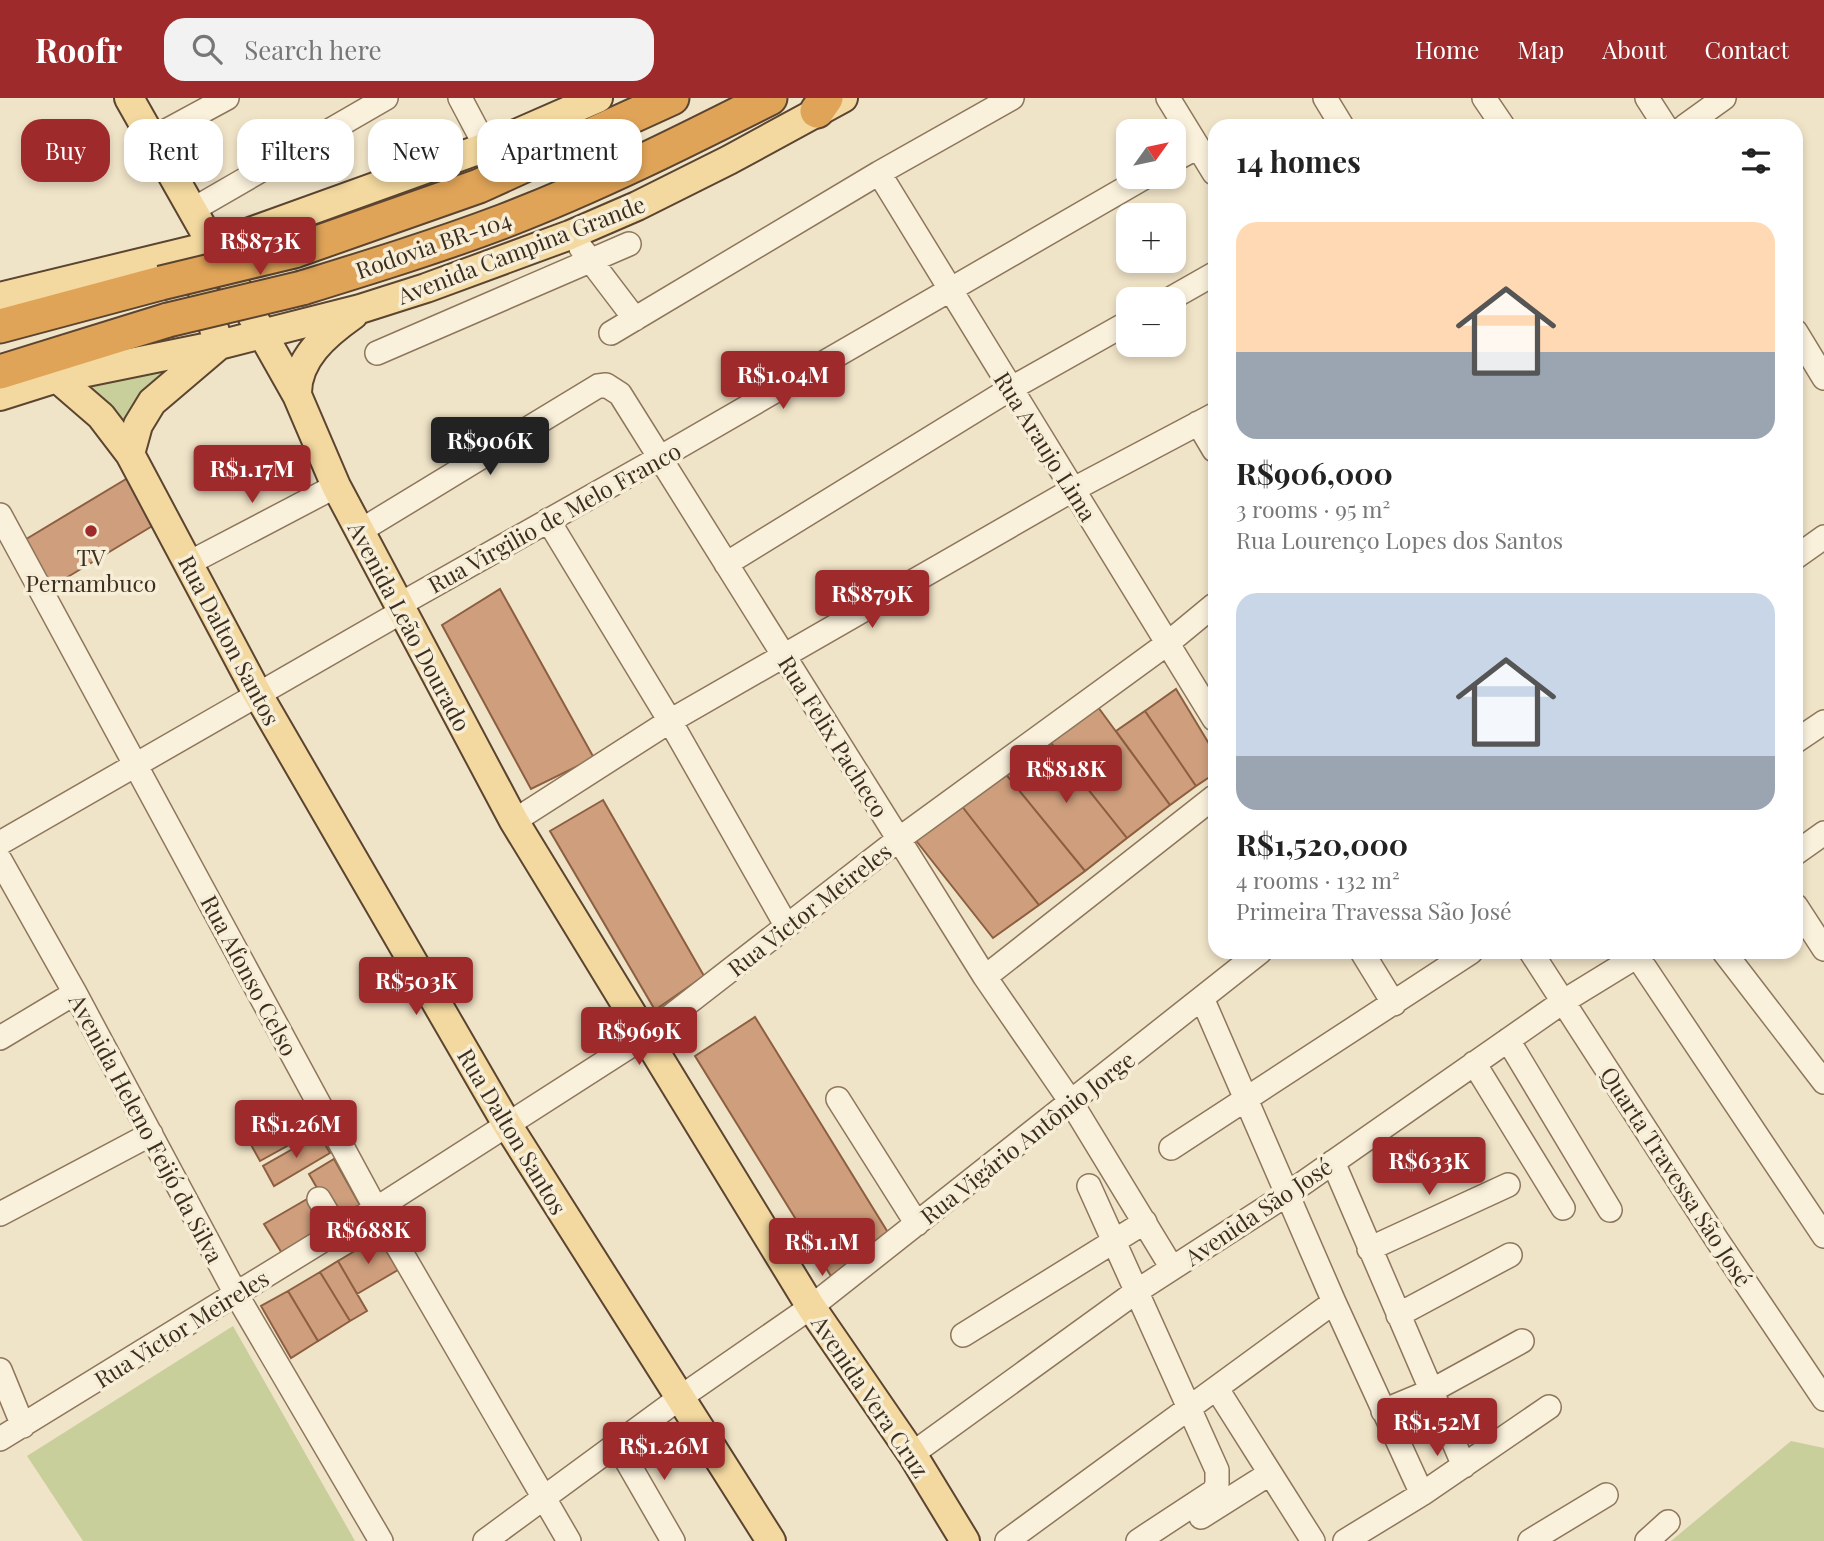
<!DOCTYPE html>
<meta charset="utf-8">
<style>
body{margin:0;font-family:"Playfair Display",serif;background:#f2f2f2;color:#222;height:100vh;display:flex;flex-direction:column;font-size:26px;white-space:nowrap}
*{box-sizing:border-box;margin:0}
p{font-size:23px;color:#767676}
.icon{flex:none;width:38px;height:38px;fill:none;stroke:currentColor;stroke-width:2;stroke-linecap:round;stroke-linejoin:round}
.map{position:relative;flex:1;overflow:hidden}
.drawer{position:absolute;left:1208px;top:21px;width:595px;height:840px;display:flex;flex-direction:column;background:#fff;border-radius:21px;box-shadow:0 4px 10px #0003}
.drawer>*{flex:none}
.banner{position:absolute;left:21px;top:21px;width:665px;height:63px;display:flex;gap:14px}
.needle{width:46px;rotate:57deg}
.controls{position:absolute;left:1116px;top:21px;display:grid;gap:14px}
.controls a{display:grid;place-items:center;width:70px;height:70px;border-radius:14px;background:#fff;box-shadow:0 4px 10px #0003;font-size:35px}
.price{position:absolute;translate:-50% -60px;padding:0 16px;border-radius:7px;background:#9e2a2b;color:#fff;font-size:23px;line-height:46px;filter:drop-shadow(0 2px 4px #0008)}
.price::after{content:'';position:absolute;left:50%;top:42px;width:21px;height:16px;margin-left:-10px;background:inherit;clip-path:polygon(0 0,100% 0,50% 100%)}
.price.current{background:#222;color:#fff}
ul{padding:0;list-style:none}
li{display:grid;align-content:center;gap:14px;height:371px;padding:0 28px}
li span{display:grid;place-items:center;height:217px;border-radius:21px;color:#555}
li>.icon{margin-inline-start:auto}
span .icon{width:126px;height:126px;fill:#fffc;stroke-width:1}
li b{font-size:30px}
h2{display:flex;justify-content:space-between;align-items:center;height:84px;padding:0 28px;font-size:30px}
.chip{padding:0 24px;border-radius:21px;background:#fff;box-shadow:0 4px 10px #0003;font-size:24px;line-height:63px}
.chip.current{background:#9e2a2b;color:#fff}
header{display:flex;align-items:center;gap:42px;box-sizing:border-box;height:98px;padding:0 35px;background:#9e2a2b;color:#fff}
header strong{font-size:33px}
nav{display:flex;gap:38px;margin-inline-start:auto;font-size:24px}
.search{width:490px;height:63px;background:#f2f2f2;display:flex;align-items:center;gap:18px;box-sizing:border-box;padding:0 24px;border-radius:21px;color:#767676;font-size:26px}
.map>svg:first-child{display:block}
</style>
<header>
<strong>Roofr</strong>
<div class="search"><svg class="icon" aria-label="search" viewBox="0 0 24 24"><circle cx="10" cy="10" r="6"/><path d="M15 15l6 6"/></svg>Search here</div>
<nav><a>Home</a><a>Map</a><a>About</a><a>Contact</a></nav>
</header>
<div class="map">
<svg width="1824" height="1443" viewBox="0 0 1824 1443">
<rect width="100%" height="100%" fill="#f0e4c8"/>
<path fill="#c9cf9b" d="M202 253 129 349 82 281Z
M233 1228 355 1443H83L27 1358Z
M1791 1343 1824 1350V1443H1671Z"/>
<path fill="#cf9f7d" stroke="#8d5f41" stroke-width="2" d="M131 378 159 424 51 489 23 443Z
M500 491 594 660 531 691 442 527Z
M1176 591 1214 654V676L1196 688 1145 613Z
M1095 605 1170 707 1127 740 1048 641Z
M1145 613 1196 688 1170 707 1116 633Z
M1048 641 1127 740 1085 773 1004 674Z
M1004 674 1085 773 1039 807 961 707Z
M603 702 704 878 655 912 550 733Z
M961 707 1039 807 993 840 914 740Z
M755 919 892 1141 834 1183 695 958Z
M306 1014 316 1032 260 1063 250 1045Z
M319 1036 330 1055 274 1088 263 1068Z
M334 1061 361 1109 336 1123 309 1076Z
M314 1097 333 1128 283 1157 264 1126Z
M378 1139 398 1172 357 1196 338 1163Z
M338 1163 367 1213 350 1223 320 1174Z
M320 1174 350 1223 318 1243 288 1193Z
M288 1193 318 1243 291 1260 261 1208Z"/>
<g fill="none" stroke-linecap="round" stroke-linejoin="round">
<defs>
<path id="minor" d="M460 0 486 49
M1168 0 1214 75
M1325 0 1342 28
M1484 0 1503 28
M1647 0 1665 28
M1685 28 1724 0
M153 40 227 0
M1174 62 1198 49
M879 75 1214 621
M194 111 386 0
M581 150 635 221
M1170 201 1214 176
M1796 234 1824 280
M611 235 879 75 1012 0
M377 255 629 146
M1198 325 1214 352
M0 417 376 1111 569 1443
M548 422 670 623 786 827
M360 433 598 288 606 287 620 296 985 879 1071 1004 1172 1170
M1796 459 1824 439
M189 465 336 388
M726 466 1010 291 1129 224
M399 507 661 359 1145 79
M1796 643 1824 624
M514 723 670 623 1074 391 1214 317
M0 745 403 513
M1796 755 1824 735
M0 762 75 895 236 1196 381 1443
M1796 808 1824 851
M1362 854 1394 906
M1531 854 1717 1142 1824 1301
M1724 854 1824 984
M1637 858 1824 1138
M985 879 1214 699
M1202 900 1334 1204 1422 1396
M0 940 75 895
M1508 942 1610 1112
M1474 965 1563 1110
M838 1001 917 1126
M1171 1050 1471 854
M1333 1064 1464 1368
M1089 1088 1217 1372V1386L1214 1393 1138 1443
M319 1101 338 1133
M0 1116 151 1036
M1369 1151 1508 1087
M1398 1217 1510 1157
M963 1237 1145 1124
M0 1272 23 1328
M1217 1291 1313 1443
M1383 1313 1431 1293 1522 1243
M0 1341 338 1133 376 1111 644 939 899 741 1168 545 1214 507
M617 1346 673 1443
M912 1356 1137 1193 1289 1095 1564 903 1644 854
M1201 1419 1269 1376
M485 1443 681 1299 811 1209 1260 854
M1007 1443 1334 1204
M1345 1443 1422 1396 1549 1309
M1530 1443 1606 1397
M1647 1443 1668 1424"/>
<path id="major" d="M129 0 297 297 336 388 514 723 811 1209 912 1356 965 1443
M0 199 214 147 486 49 598 0
M57 280 101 318 130 356 257 595 508 1028 771 1443
M297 297C296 261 326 236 353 217
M0 298 57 280 219 247 360 211 426 190 570 137 637 108 729 62 843 0
M130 356 138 327 152 304 219 247 191 155"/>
<path id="highway" d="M817 13 826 0
M294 153 479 88 672 0
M302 190C370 169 438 148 504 123 595 88 683 44 770 0
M0 228 161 185
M0 274 168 222"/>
</defs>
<use href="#minor" stroke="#8d765c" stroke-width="26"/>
<use href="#major" stroke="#5b4430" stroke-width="32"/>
<use href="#highway" stroke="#5b4430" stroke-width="37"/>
<use href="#minor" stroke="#faf1dc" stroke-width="23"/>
<use href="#major" stroke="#f3d9a0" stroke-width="28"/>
<use href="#highway" stroke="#e0a458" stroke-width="33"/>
<defs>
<path id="highway-bridge" d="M161 185 294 153
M168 222 302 190"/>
</defs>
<use href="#highway-bridge" stroke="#5b4430" stroke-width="37" stroke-linecap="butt"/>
<use href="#highway-bridge" stroke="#e0a458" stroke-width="33"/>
</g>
<circle fill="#9e2a2b" stroke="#f7eed8" stroke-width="2.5" cx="91" cy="433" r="7"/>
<g text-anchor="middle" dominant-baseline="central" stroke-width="7" stroke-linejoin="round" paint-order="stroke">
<g font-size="23" fill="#3d2e20" stroke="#f7eed8">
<text transform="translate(433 146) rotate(-19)">Rodovia BR-104</text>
<text transform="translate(521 151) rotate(-21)">Avenida Campina Grande</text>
<text transform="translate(1046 348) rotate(58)">Rua Araujo Lima</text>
<text transform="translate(554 419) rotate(-29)">Rua Virgilio de Melo Franco</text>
<text transform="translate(410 528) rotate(62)">Avenida Leão Dourado</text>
<text transform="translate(230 542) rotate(62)">Rua Dalton Santos</text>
<text transform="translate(834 638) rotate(58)">Rua Felix Pacheco</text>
<text transform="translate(809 811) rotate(-38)">Rua Victor Meireles</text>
<text transform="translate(250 877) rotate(62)">Rua Afonso Celso</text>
<text transform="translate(147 1030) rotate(62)">Avenida Heleno Feijó da Silva</text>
<text transform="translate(513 1033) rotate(59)">Rua Dalton Santos</text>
<text transform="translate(1027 1039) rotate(-38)">Rua Vigário Antônio Jorge</text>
<text transform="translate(1677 1078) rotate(57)">Quarta Travessa São José</text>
<text transform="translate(1258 1113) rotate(-34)">Avenida São José</text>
<text transform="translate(181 1230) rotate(-32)">Rua Victor Meireles</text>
<text transform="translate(871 1298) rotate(56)">Avenida Vera Cruz</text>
</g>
<g font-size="23" fill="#3d2e20" stroke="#f7eed8">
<text x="91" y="458">TV<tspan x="91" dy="26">Pernambuco</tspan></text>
</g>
</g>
</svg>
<div class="controls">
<a><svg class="needle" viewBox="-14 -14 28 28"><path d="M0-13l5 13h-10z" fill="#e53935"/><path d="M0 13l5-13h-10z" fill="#767676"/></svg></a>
<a>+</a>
<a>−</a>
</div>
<b class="price" style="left:260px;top:179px">R$873K</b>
<b class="price" style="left:783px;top:313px">R$1.04M</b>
<b class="price current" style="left:490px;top:379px">R$906K</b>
<b class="price" style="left:252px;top:407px">R$1.17M</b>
<b class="price" style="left:872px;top:532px">R$879K</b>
<b class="price" style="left:1066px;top:707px">R$818K</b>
<b class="price" style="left:416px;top:919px">R$503K</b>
<b class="price" style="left:639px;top:969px">R$969K</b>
<b class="price" style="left:296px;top:1062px">R$1.26M</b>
<b class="price" style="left:1429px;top:1099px">R$633K</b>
<b class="price" style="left:368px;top:1168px">R$688K</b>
<b class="price" style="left:822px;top:1180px">R$1.1M</b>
<b class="price" style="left:1437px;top:1360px">R$1.52M</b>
<b class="price" style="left:664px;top:1384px">R$1.26M</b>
<div class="banner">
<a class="chip current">Buy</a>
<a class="chip">Rent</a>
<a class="chip">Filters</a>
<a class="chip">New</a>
<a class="chip">Apartment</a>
</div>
<section class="drawer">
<h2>14 homes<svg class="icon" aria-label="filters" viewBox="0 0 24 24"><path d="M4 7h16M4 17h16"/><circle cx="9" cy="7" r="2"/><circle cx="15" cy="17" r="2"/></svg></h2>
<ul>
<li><span style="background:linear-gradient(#ffd9b3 60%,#9aa5b1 0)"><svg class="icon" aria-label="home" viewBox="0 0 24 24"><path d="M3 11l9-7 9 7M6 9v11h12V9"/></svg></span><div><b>R$906,000</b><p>3 rooms · 95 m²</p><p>Rua Lourenço Lopes dos Santos</p></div></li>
<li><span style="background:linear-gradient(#c9d6e8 75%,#9aa5b1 0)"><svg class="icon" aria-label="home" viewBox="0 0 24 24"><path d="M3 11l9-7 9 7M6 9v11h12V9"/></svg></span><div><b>R$1,520,000</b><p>4 rooms · 132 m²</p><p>Primeira Travessa São José</p></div></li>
</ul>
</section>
</div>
